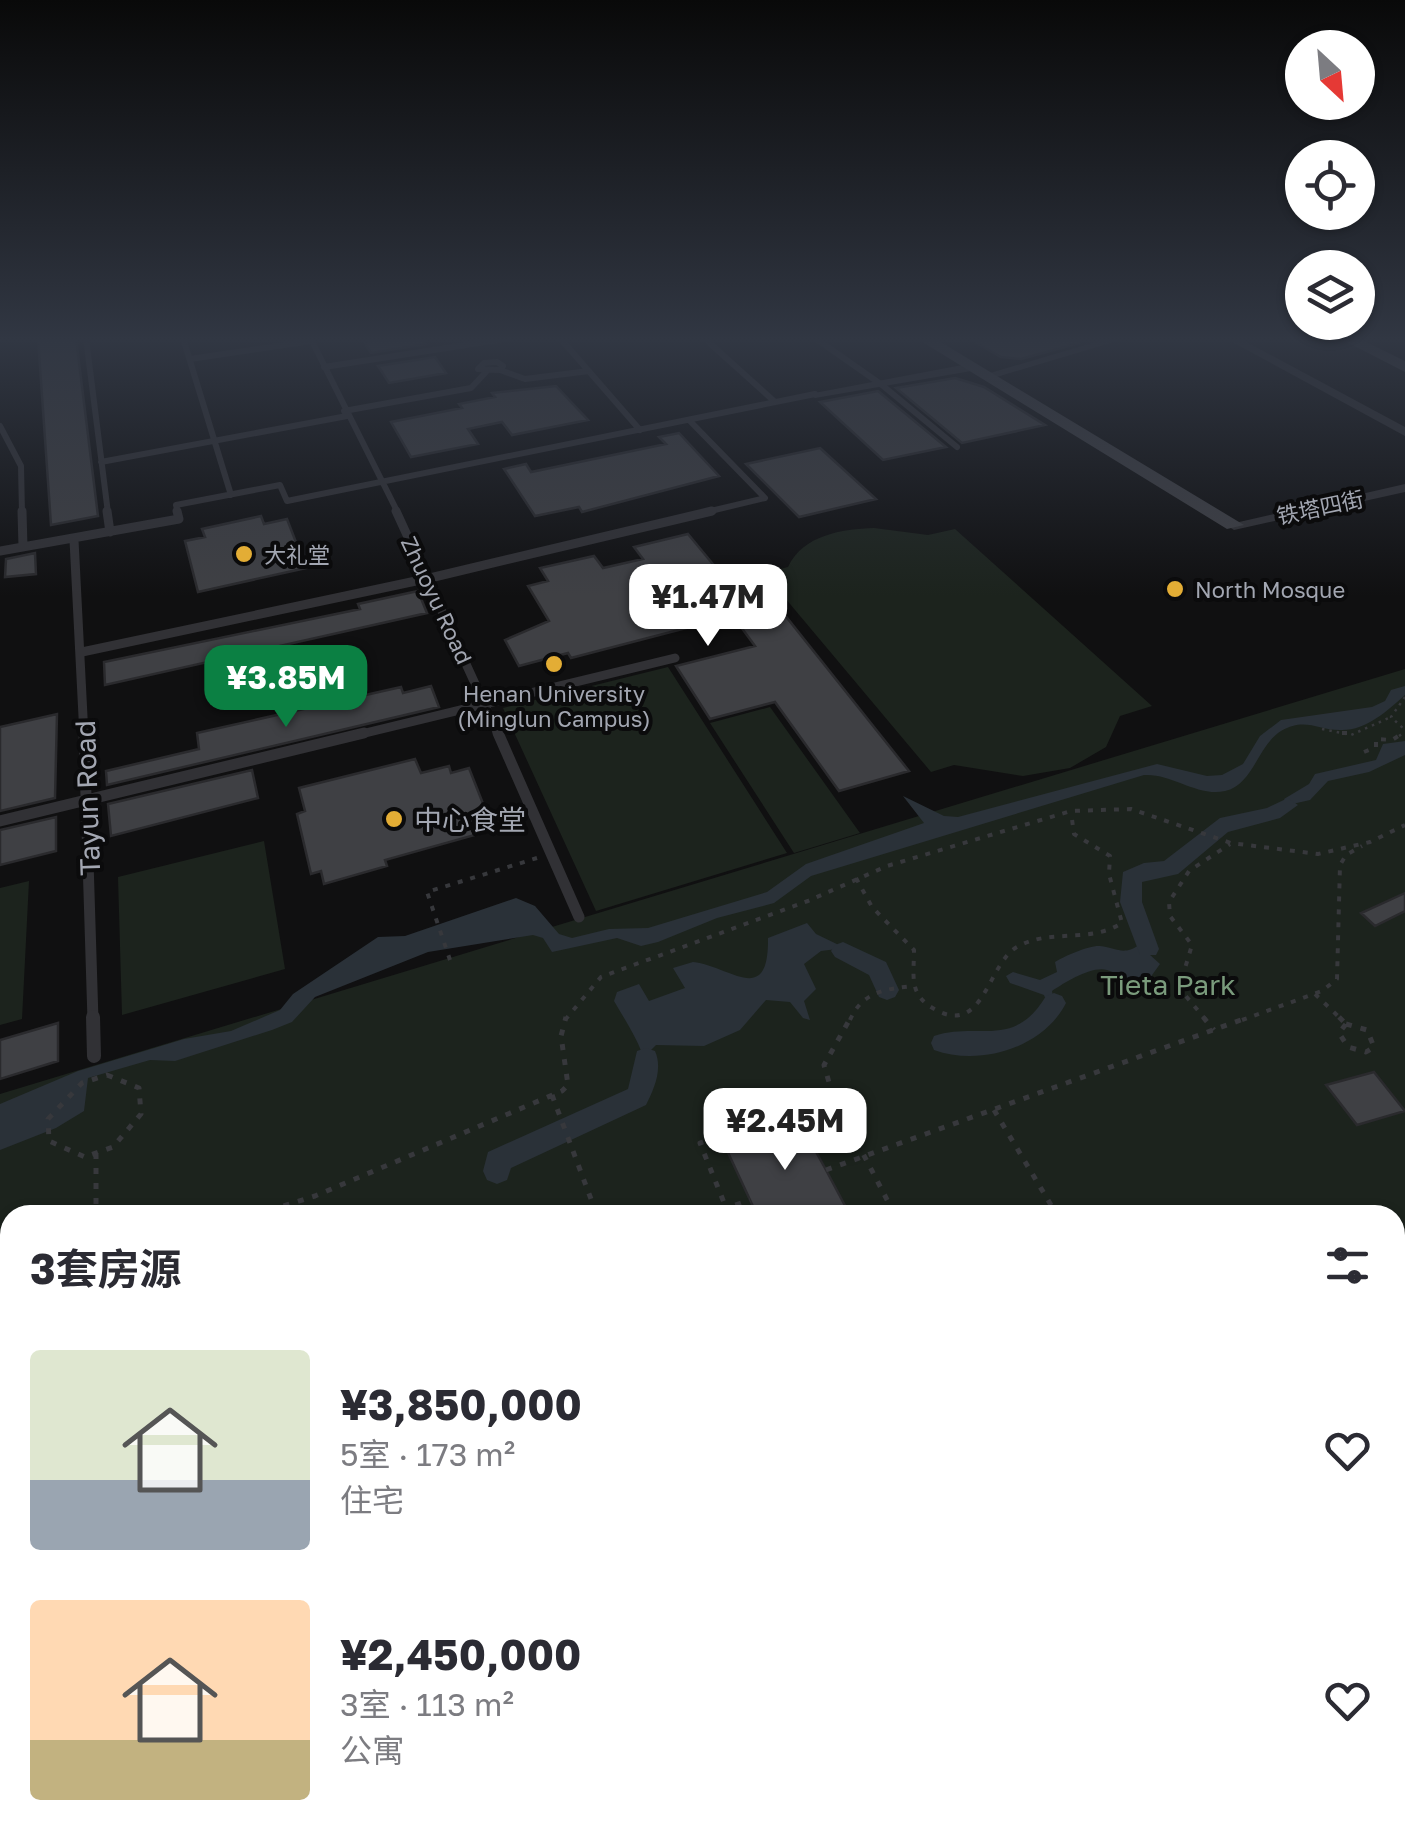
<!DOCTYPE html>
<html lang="zh">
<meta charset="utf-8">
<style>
body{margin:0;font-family:"Golos Text","Noto Sans SC",sans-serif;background:#f7f7f7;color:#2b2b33;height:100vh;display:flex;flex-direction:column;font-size:38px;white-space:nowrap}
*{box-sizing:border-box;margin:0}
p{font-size:32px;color:#7c7c81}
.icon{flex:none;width:55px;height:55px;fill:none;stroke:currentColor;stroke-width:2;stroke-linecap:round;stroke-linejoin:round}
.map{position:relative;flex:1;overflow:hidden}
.details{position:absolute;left:0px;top:1205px;width:1405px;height:640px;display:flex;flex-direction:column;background:#fff;border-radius:30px 30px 0 0;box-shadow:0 2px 8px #0004}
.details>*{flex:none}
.needle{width:65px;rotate:154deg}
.fabs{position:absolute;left:1285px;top:30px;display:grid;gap:20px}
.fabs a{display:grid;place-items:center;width:90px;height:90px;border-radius:50%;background:#fff;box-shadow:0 2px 8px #0004;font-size:50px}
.price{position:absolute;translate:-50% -85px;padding:0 22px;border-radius:20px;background:#fff;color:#222;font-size:32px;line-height:65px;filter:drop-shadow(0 2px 5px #0008)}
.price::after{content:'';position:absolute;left:50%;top:60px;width:30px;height:22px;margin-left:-15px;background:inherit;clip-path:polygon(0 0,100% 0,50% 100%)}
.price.active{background:#0b8043;color:#fff}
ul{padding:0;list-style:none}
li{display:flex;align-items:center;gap:30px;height:250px;padding:0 30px}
li span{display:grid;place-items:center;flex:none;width:280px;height:200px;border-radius:10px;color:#555}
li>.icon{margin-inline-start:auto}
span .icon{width:120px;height:120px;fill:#fffc;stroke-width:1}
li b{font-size:42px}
h2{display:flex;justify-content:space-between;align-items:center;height:120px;padding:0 30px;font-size:42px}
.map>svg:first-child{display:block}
</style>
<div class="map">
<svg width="1405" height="1845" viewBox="0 0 1405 1845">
<rect width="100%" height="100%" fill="#101011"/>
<path fill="#1c231d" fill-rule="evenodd" d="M874 528 928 535 955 529 1152 706 1120 716 1106 747 1070 768 1023 776 954 765 931 772 764 573 788 567C803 535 842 529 874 528Z
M668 667 787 853 596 911 503 708Z
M1405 669V1845H0V1094ZM10 1215H1395V1835H10Z
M770 707 860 833 794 853 710 723Z
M264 841 285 969 122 1015 118 877Z
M29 881 22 1019 0 1025V888Z"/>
<path fill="#2a3138" d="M1405 686V695C1387 711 1366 731 1340 730 1317 730 1305 717 1281 731 1258 745 1253 785 1225 791 1197 797 1172 773 1144 775L811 876 774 903 717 918 658 942 641 946 617 938 552 952 543 938 533 935 428 952 315 997 292 1022 272 1030 175 1061 150 1060 88 1078 84 1111 56 1128 0 1150V1104L78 1071 184 1039 231 1031 280 1010 293 994 378 937 405 936 516 898 535 906 559 934 572 938 609 929 648 928 767 892 806 864 924 823 903 796 944 816 958 817 1157 764 1207 776 1222 775 1243 764 1260 736 1281 720 1372 707 1385 701 1391 690Z
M1405 741V755L1369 772 1328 781 1310 800 1288 805 1284 799 1309 784 1315 774 1376 760 1383 744Z
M807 923 816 934 845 948 821 951 804 964 816 989 804 1001 810 1020 803 1018 790 1002 766 1000 740 1030 704 1046 656 1045 643 1058C641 1044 622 1015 614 1001L617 992 639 984 649 1001 685 988 673 968 693 962C730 966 769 1008 768 938Z
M1139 945 1160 964 1147 982C1128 985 1123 975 1107 970 1091 966 1066 982 1052 991L1054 1003H1047L1044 995 1010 983 1006 976 1013 972 1040 980 1057 972 1055 962C1064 956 1090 945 1100 946 1117 948 1123 956 1139 945Z
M1395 1753H1405V1845H1195L1203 1835H1395Z"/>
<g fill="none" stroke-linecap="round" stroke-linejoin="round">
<path fill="#2a3138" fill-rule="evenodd" d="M1288 798 1298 805 1280 818 1228 832 1178 874 1142 882V902L1159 949 1156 955H1140L1120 902 1123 872 1144 863 1164 861 1220 818 1267 808Z
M843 942 886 962 899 990 895 997 887 1000 879 997 869 975 835 957 831 951 835 945Z
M1054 993 1062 996 1066 1003C1044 1047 981 1067 934 1050L931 1043 934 1036C978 1021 1014 1050 1046 996Z
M646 1048 655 1051C663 1069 654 1089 646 1105L511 1168 507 1180 497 1184 487 1180 483 1171 488 1152 628 1089 637 1051Z"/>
</g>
<path fill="#3f4044" stroke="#2a2a2d" stroke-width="2.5" d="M38 338H76L98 516 51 525Z
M388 338H421L426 344 371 353 364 342Z
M968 338H1078L1079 343 1021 359 1001 357Z
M435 357 446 373 389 383 378 366Z
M955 378 984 387 1045 425 962 443 896 388Z
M556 386 588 420 512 435 502 422 468 429 478 444 411 457 391 422 462 408 459 404 495 397 492 393Z
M878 391 946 447 883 460 820 402Z
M679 433 719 476 582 512 579 507 535 516 504 469 526 464 531 472 666 444 659 437Z
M820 448 876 499 799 517 746 464Z
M261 516 264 524 287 519 306 568 198 592 185 541 205 537 202 529Z
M688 534 751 610 776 604 909 771 839 791 775 702 710 719 676 666 755 646 724 604 685 614 694 626 571 658 568 653 519 666 505 640 549 621 528 586 548 581 540 568 594 556 603 568 643 559 634 547Z
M35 553 36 574 5 577 6 559Z
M418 591 427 613 105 685 104 662 360 609 358 604Z
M431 686 439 707 107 785 106 771 199 749 197 733 401 687 403 693Z
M57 714 55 798 0 811V727Z
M415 759 421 773 449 766 451 773 469 768 491 824 480 827 482 833 385 860 387 866 324 884 321 871 311 874 297 814 305 811 299 788Z
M252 770 258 798 111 836 108 804Z
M56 817V851L0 865V830Z
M1405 893V911L1375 926 1361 913Z
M58 1023V1061L0 1079V1040Z
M1374 1072 1405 1111 1357 1125 1326 1085Z
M797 1117 826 1170 850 1215H757L724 1144Z"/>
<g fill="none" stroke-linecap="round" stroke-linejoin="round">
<path stroke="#37383c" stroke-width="2.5" stroke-dasharray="2.5 5" stroke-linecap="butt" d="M1405 697 1391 717 1405 730
M1322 729 1351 735 1391 717
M1399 736 1405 732"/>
<path stroke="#37383c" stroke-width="4" stroke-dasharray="5 8" stroke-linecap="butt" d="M1342 733H1355
M1364 752 1376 747V739L1392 740 1403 733
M856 878 872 907 914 950C914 977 908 995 936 1010 984 1036 988 963 1017 947 1049 928 1089 944 1122 923L1109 874 1110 856 1074 834 1071 812
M450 960 427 892 537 858
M1315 994 1342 1020
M565 1020 601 977 808 901 887 866 1071 811 1131 809 1231 843 1318 854 1370 842 1405 825
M850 1020C862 992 885 989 913 986
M1206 1020 1179 988 1192 945 1170 916 1169 902 1189 871 1230 844
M1242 1020 1322 991 1337 979 1340 865 1346 855 1362 846"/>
<path stroke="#37383c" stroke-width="5" stroke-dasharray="6 9" stroke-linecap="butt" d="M1203 1017 1214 1030
M1339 1017 1346 1024
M1346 1024 1367 1030 1374 1047 1366 1052 1348 1047 1339 1033Z
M107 1075 139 1088 141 1114 113 1147 85 1157 49 1141 48 1119 82 1083Z
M552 1095 597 1215
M833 1096 824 1065 851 1017
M994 1110 1057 1215
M96 1153V1215
M826 1170 1249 1017
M255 1215 315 1196 562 1091 568 1085 561 1036 566 1017
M707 1215 750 1200
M729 1215 700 1143 833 1096 895 1215
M0 1301 10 1297"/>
<path stroke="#37383c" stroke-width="6" stroke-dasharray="8 11" stroke-linecap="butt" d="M0 1461 7 1459
M0 1639 10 1635
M1395 1690H1405
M93 1835V1845
M390 1835 392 1845
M856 1835 857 1845
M1159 1845 1164 1835"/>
<path stroke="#313135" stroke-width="6" d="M86 338 108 513
M183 338 231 495
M560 338 640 430
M704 338 775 402
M815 338 882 385 957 447
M190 359 312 341 398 513
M497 362 503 366 500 370 478 369 484 363Z
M324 367 511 338
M500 370 525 379 589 371
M344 411 471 388 486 372
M689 420 765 498 702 513
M0 426 21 466 22 513
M101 462 347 416
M178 513 176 505 280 485 287 501 815 394"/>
<path stroke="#313135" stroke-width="9" d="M22 511 23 547
M107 511 110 532
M396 511 499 736
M74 540 84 736
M0 551 179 519 177 511
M82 652 430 578 712 511
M353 736 675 658"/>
<path stroke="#313135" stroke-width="11" d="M84 733 93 1020
M498 733 579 917
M0 821 364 733"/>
<path stroke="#313135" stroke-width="14" d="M93 1017 94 1056"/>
<path fill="#313135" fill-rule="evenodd" d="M1109 338H1127L990 379 980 376Z
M1225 338H1239L1405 427V436Z
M973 363 977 364V370L815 398 809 394Z
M1405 484V492L1234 530 1226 525Z"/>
<path fill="#3f4045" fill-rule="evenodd" d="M916 338H934L1244 525 1227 529Z
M1339 338H1358L1405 361V372Z"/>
</g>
<linearGradient id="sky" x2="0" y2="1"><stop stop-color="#090909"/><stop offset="0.57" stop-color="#313743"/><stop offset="1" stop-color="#313743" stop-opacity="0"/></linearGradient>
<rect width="1405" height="596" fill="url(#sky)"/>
<g fill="#e3ad35" stroke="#0b0b0c" stroke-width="4">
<circle cx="244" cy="554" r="10"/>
<circle cx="1175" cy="589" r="10"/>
<circle cx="554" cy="664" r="10"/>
<circle cx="394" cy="819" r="10"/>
</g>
<g text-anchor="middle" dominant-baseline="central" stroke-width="8" stroke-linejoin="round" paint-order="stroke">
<g font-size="22" fill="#a2a6b1" stroke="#0b0b0c">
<text transform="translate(1320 507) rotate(-12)">铁塔四街</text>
<text transform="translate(437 600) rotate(65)">Zhuoyu Road</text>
</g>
<g font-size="22" fill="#a2a6b1" stroke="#0b0b0c" text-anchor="start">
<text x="264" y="554">大礼堂</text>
<text x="1195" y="589">North Mosque</text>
<text x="554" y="693" text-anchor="middle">Henan University<tspan x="554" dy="25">(Minglun Campus)</tspan></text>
</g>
<g font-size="28" fill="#a2a6b1" stroke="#0b0b0c">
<text transform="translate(87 798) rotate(-92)">Tayun Road</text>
</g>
<g font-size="28" fill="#a2a6b1" stroke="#0b0b0c" text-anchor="start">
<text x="414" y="819">中心食堂</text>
</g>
<g font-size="28" fill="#7a9b7c" stroke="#0b0b0c">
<text x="1168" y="984">Tieta Park</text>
</g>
</g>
</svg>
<div class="fabs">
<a><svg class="needle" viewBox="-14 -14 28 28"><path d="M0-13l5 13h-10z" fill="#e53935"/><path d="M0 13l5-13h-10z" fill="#7c7c81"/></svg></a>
<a><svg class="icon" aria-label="locate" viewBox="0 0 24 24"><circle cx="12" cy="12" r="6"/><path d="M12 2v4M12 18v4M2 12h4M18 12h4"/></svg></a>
<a><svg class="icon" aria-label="layers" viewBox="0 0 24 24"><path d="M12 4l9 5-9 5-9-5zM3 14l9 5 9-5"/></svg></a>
</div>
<b class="price" style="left:708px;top:649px">¥1.47M</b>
<b class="price active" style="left:286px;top:730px">¥3.85M</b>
<b class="price" style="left:785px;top:1173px">¥2.45M</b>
<section class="details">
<h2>3套房源<svg class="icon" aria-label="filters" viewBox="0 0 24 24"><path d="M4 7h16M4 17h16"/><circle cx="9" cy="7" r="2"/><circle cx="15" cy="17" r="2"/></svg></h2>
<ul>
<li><span style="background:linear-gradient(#dfe7d0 65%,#9aa5b1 0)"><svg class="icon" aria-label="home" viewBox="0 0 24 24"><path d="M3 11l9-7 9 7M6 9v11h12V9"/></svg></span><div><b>¥3,850,000</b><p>5室 · 173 m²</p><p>住宅</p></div><svg class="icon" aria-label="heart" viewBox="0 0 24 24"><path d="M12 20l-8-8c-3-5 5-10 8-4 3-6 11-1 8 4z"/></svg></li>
<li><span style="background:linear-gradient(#ffd9b3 70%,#c2b280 0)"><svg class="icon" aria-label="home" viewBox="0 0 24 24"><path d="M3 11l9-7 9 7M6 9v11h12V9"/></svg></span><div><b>¥2,450,000</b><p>3室 · 113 m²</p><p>公寓</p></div><svg class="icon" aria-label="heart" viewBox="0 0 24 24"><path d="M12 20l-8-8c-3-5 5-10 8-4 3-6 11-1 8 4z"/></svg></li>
</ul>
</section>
</div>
